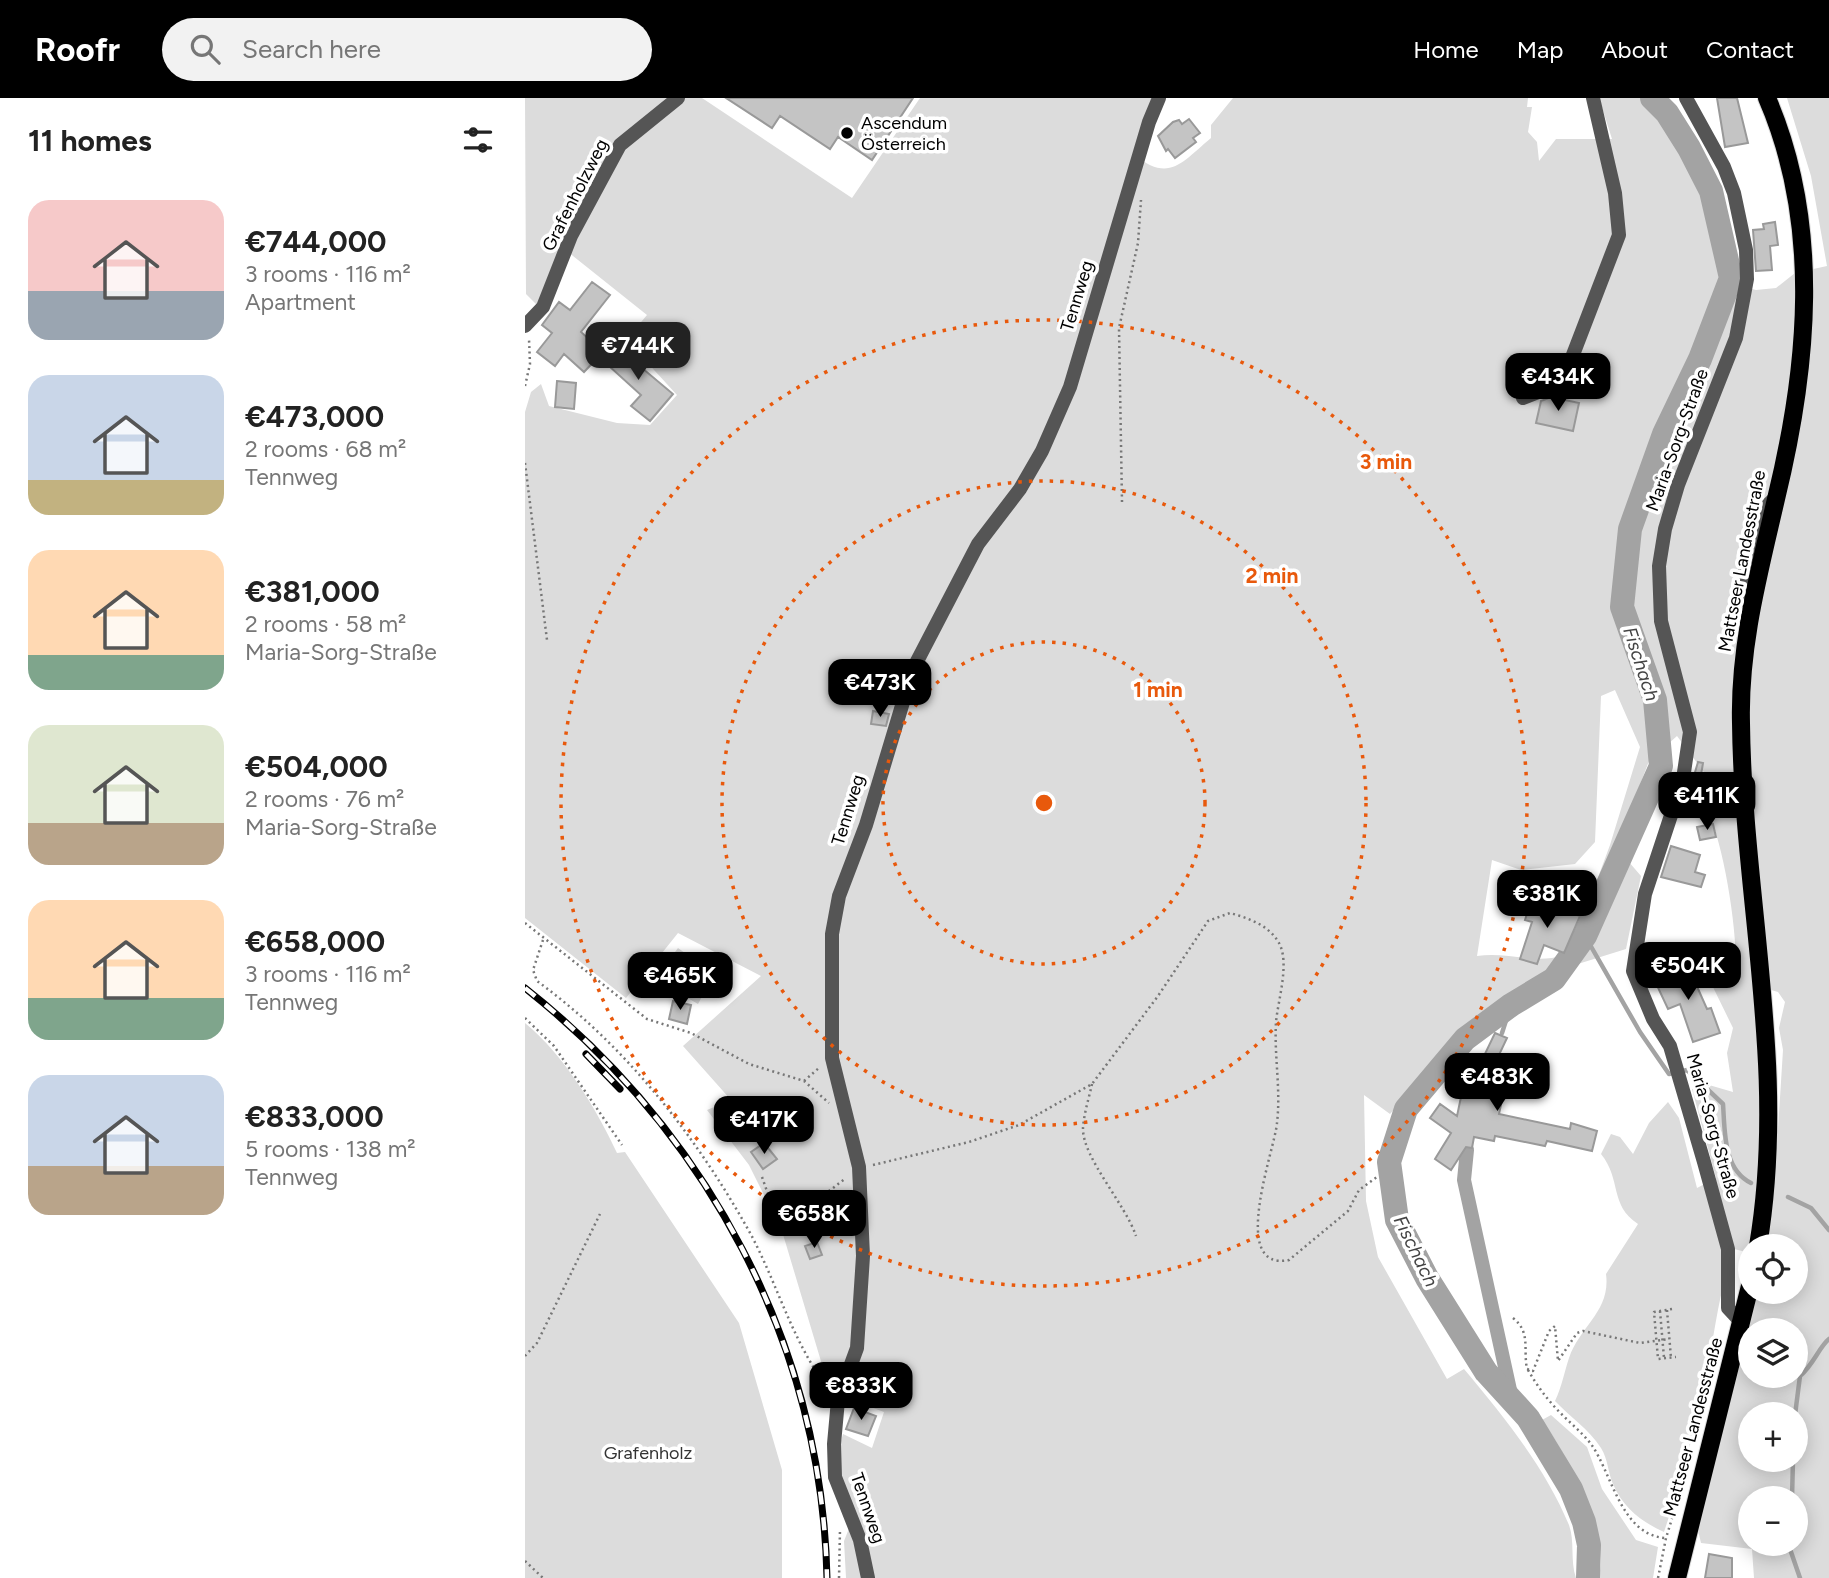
<!DOCTYPE html>
<meta charset="utf-8">
<style>
body{margin:0;font-family:Figtree,sans-serif;background:#f2f2f2;color:#222;height:100vh;display:flex;flex-direction:column;font-size:26px;white-space:nowrap}
*{box-sizing:border-box;margin:0}
p{font-size:23px;color:#767676}
.icon{flex:none;width:38px;height:38px;fill:none;stroke:currentColor;stroke-width:2;stroke-linecap:round;stroke-linejoin:round}
.map{position:relative;flex:1;overflow:hidden}
.drawer{display:flex;flex-direction:column;background:#fff;width:525px}
.drawer>*{flex:none}
.buttons{position:absolute;left:1213px;top:1136px;display:grid;gap:14px}
.buttons a{display:grid;place-items:center;width:70px;height:70px;border-radius:50%;background:#fff;box-shadow:0 4px 18px #0003;font-size:35px}
.price{position:absolute;translate:-50% -60px;padding:0 16px;border-radius:14px;background:#000;color:#fff;font-size:23px;line-height:46px;filter:drop-shadow(0 2px 4px #0008)}
.price::after{content:'';position:absolute;left:50%;top:42px;width:21px;height:16px;margin-left:-10px;background:inherit;clip-path:polygon(0 0,100% 0,50% 100%)}
.price.current{background:#222;color:#fff}
ul{padding:0;list-style:none}
li{display:flex;align-items:center;gap:21px;height:175px;padding:0 28px}
li span{display:grid;place-items:center;flex:none;width:196px;height:140px;border-radius:21px;color:#555}
li>.icon{margin-inline-start:auto}
span .icon{width:84px;height:84px;fill:#fffc;stroke-width:1}
li b{font-size:30px}
h2{display:flex;justify-content:space-between;align-items:center;height:84px;padding:0 28px;font-size:30px}
header{display:flex;align-items:center;gap:42px;box-sizing:border-box;height:98px;padding:0 35px;background:#000;color:#fff}
header strong{font-size:33px}
nav{display:flex;gap:38px;margin-inline-start:auto;font-size:24px}
.search{width:490px;height:63px;background:#f2f2f2;display:flex;align-items:center;gap:18px;box-sizing:border-box;padding:0 24px;border-radius:38px;color:#767676;font-size:26px}
main{display:flex;flex:1;min-height:0}
.map>svg:first-child{display:block}
</style>
<header>
<strong>Roofr</strong>
<div class="search"><svg class="icon" aria-label="search" viewBox="0 0 24 24"><circle cx="10" cy="10" r="6"/><path d="M15 15l6 6"/></svg>Search here</div>
<nav><a>Home</a><a>Map</a><a>About</a><a>Contact</a></nav>
</header>
<main>
<section class="drawer">
<h2>11 homes<svg class="icon" aria-label="filters" viewBox="0 0 24 24"><path d="M4 7h16M4 17h16"/><circle cx="9" cy="7" r="2"/><circle cx="15" cy="17" r="2"/></svg></h2>
<ul>
<li><span style="background:linear-gradient(#f6c9c9 65%,#9aa5b1 0)"><svg class="icon" aria-label="home" viewBox="0 0 24 24"><path d="M3 11l9-7 9 7M6 9v11h12V9"/></svg></span><div><b>€744,000</b><p>3 rooms · 116 m²</p><p>Apartment</p></div></li>
<li><span style="background:linear-gradient(#c9d6e8 75%,#c2b280 0)"><svg class="icon" aria-label="home" viewBox="0 0 24 24"><path d="M3 11l9-7 9 7M6 9v11h12V9"/></svg></span><div><b>€473,000</b><p>2 rooms · 68 m²</p><p>Tennweg</p></div></li>
<li><span style="background:linear-gradient(#ffd9b3 75%,#7fa58c 0)"><svg class="icon" aria-label="home" viewBox="0 0 24 24"><path d="M3 11l9-7 9 7M6 9v11h12V9"/></svg></span><div><b>€381,000</b><p>2 rooms · 58 m²</p><p>Maria-Sorg-Straße</p></div></li>
<li><span style="background:linear-gradient(#dfe7d0 70%,#b9a48a 0)"><svg class="icon" aria-label="home" viewBox="0 0 24 24"><path d="M3 11l9-7 9 7M6 9v11h12V9"/></svg></span><div><b>€504,000</b><p>2 rooms · 76 m²</p><p>Maria-Sorg-Straße</p></div></li>
<li><span style="background:linear-gradient(#ffd9b3 70%,#7fa58c 0)"><svg class="icon" aria-label="home" viewBox="0 0 24 24"><path d="M3 11l9-7 9 7M6 9v11h12V9"/></svg></span><div><b>€658,000</b><p>3 rooms · 116 m²</p><p>Tennweg</p></div></li>
<li><span style="background:linear-gradient(#c9d6e8 65%,#b9a48a 0)"><svg class="icon" aria-label="home" viewBox="0 0 24 24"><path d="M3 11l9-7 9 7M6 9v11h12V9"/></svg></span><div><b>€833,000</b><p>5 rooms · 138 m²</p><p>Tennweg</p></div></li>
</ul>
</section>
<div class="map">
<svg width="1304" height="1480" viewBox="0 0 1304 1480">
<rect width="100%" height="100%" fill="#fff"/>
<path fill="#dcdcdc" fill-rule="evenodd" d="M0 0H177L327 100 395 0H631L609 56C644 86 657 64 686 40V27L708 0H1003L1002 9H1007L1003 34 1012 44 1014 63 1031 41H1087L1074 0H1115C1163 52 1192 114 1200 184L1231 192 1251 190 1270 175 1302 168 1286 78 1262 0H1304V1480H1229L1227 1451 1176 1445 1172 1428 1233 1194H1270V1148H1242L1248 1111 1258 952 1254 930 1260 904 1253 894 1229 887 1238 1041 1225 1155 1209 1151C1194 1191 1190 1235 1181 1277 1171 1330 1156 1383 1139 1434 1117 1424 1098 1410 1088 1386 1083 1375 1083 1361 1076 1350 1064 1331 1045 1319 1030 1303 1037 1288 1039 1275 1044 1260 1055 1228 1086 1213 1081 1176L1113 1126C1084 1107 1097 1082 1076 1056L1086 1036 1095 1039 1108 1056 1124 1025 1143 1004 1154 1020 1172 1090 1191 1080 1167 991 1184 987 1208 994 1202 955 1208 930 1185 883 1211 866C1211 827 1199 746 1182 712L1190 689 1152 638 1124 663 1091 749 1116 778 1101 851 1024 875 955 917 865 1016 839 997 841 1103 853 1159 922 1281 939 1271C979 1319 1020 1369 1044 1427 1050 1443 1045 1463 1051 1480H347C333 1438 303 1380 318 1336L347 1350 359 1314 324 1301 301 1280 257 1133 224 1067 182 1012 206 1002 158 948 236 878 153 835 101 900 0 820V314L6 294 16 286 24 308 92 325 125 327 152 297 107 248 106 236 122 217 38 150 13 208 1 196ZM1090 592 1115 649 1085 747 1052 836 1039 857C1010 867 982 853 952 858L967 762 996 772 1050 766 1070 744 1076 598ZM1225 1232H1270V1278H1225ZM1225 1316H1270V1362H1225ZM1225 1400H1270V1446H1225Z
M153 850 189 876 173 906 130 881Z
M0 925C39 957 71 1010 92 1055L100 1054 214 1225 257 1372V1480H0Z
M1026 1317 1062 1349 1077 1391 1111 1442 1133 1449 1128 1480H1073C1088 1439 1041 1356 1017 1322Z
M325 1428 341 1480H321L319 1443Z"/>
<g fill="none" stroke-linecap="round" stroke-linejoin="round">
<path stroke="#a3a3a3" stroke-width="4.5" d="M1060 838 1115 934 1144 976 1162 972 1198 1006C1200 1034 1198 1071 1226 1085
M977 935 986 907
M1263 1099 1286 1110 1304 1132
M1270 1317 1275 1278C1289 1266 1294 1249 1304 1241
M1267 1400 1268 1362
M1270 1425V1431
M1267 1446 1265 1451 1275 1480"/>
<path stroke="#a3a3a3" stroke-width="14" d="M942 1052 939 1082 987 1301"/>
<path stroke="#a3a3a3" stroke-width="24" d="M1063 1480 1064 1447 1059 1424 1046 1391 1003 1320 961 1274 902 1180 872 1122 864 1064 881 1011 940 941 986 907 1029 881 1060 838 1136 668 1130 602 1097 509 1105 431 1139 336 1175 261 1206 180 1186 93 1164 50 1142 15 1127 0"/>
</g>
<path fill="#c4c4c4" stroke="#999" stroke-width="2" d="M201 0H388L347 62 313 39 305 51 255 18 247 30Z
M1192 0H1212L1223 45 1200 49Z
M664 21 675 35 668 40 671 44 650 60 643 51 641 53 633 38 648 24 654 22 657 26Z
M1250 124 1253 147 1245 148 1247 172 1231 173 1228 132 1239 131 1238 126Z
M67 184 85 197 56 234 78 254 59 274 39 256 30 268 12 254 27 235 17 227 34 204 45 212Z
M86 244 148 296 125 323 106 308 116 297 74 259Z
M32 283 51 285 49 311 30 309Z
M1026 299 1054 305 1048 333 1011 325 1016 303Z
M348 613 364 616 361 628 346 626Z
M1173 664 1178 665 1171 707 1161 705Z
M1188 726 1191 739 1175 742 1172 729Z
M1146 748 1175 757 1170 774 1180 777 1176 789 1136 779Z
M1007 800 1055 818 1039 855 1019 847 1012 866 995 861 1007 824 1000 822Z
M1162 866 1182 911 1186 910 1195 935 1168 944 1155 906 1143 911 1129 881Z
M148 903 166 907 162 926 144 921Z
M970 935 982 940 972 961 985 964 974 1016 1045 1031 1046 1025 1072 1033 1067 1053 1022 1043 1020 1048 970 1038 969 1043 949 1039 947 1050 941 1049 926 1072 910 1061 926 1035 905 1020 915 1006 932 1018 939 985 943 986 949 957 959 958Z
M239 1045 252 1061 238 1071 226 1054Z
M292 1144 297 1157 285 1161 280 1148Z
M329 1310 351 1318 343 1338 321 1331Z
M1184 1456 1207 1460V1480H1180Z"/>
<g fill="none" stroke-linecap="round" stroke-linejoin="round">
<defs>
<path id="major" d="M1233 1148C1263 971 1218 802 1216 625 1214 548 1234 475 1251 401 1283 270 1297 127 1242 0
M1152 1480 1225 1188"/>
</defs>
<use href="#major" stroke="#dbdbdb" stroke-width="20"/>
<path stroke="#777" stroke-width="2.5" stroke-dasharray="2 3.5" stroke-linecap="butt" d="M0 288 5 266 4 241
M0 365 22 542
M597 404 594 230 613 145 616 102
M0 825 122 921 166 935 224 966 279 983 304 1005
M18 842 8 872 12 883C100 947 171 1038 224 1133 252 1184 267 1244 303 1290
M0 920 29 948 97 1047
M279 983 295 969
M567 986C564 1000 559 1015 558 1030 557 1059 601 1107 611 1138
M348 1067 444 1044 494 1027 567 986 633 898 683 823 705 815C723 820 744 827 754 845 765 865 753 902 751 924 749 958 756 991 752 1025 750 1051 703 1174 764 1162L823 1113 834 1092 852 1079
M237 1079 244 1099 255 1114C281 1113 301 1095 321 1080
M1147 1211 1129 1214 1133 1261 1151 1259
M1142 1212 1146 1260
M1135 1213 1139 1260
M988 1220C1006 1234 998 1251 1002 1271L1008 1273 1024 1233 1030 1228 1033 1263 1052 1235 1058 1233 1115 1245 1144 1241
M0 1258 12 1245 75 1116
M1003 1272C1010 1284 1018 1296 1028 1307 1040 1321 1055 1332 1066 1346 1087 1375 1096 1438 1141 1440
M0 1463 18 1480
M314 1480 315 1431
M1133 1480 1141 1440 1158 1385"/>
<path stroke="#555" stroke-width="14" d="M1161 0 1199 69 1209 95 1221 152 1222 181 1211 240 1153 387 1140 431 1134 468 1136 523 1165 634 1158 681 1120 796 1108 873 1128 921 1145 948 1179 1064 1203 1151V1210L1217 1225
M0 228 18 209 46 138 95 47 153 0
M998 300 1026 289 1046 262 1094 137 1090 95 1068 0
M1226 510 1216 489 1234 415 1252 398
M343 1480 335 1442 310 1379 309 1346 313 1302 332 1250 338 1158 334 1069 307 960V836L314 798 341 727 388 571 453 446 495 391 517 353 545 289 624 24 634 0"/>
<use href="#major" stroke="#000" stroke-width="18"/>
<defs>
<path id="rail" d="M0 890C182 1034 297 1246 302 1480
M61 956 95 991"/>
</defs>
<use href="#rail" stroke="#000" stroke-width="7"/>
<use href="#rail" stroke="#fff" stroke-width="4.5" stroke-dasharray="13" stroke-linecap="butt"/>
</g>
<g fill="none" stroke="#e8590c" stroke-width="3.5" stroke-dasharray="3.5 7">
<circle cx="519" cy="705" r="161"/>
<circle cx="519" cy="705" r="322"/>
<circle cx="519" cy="705" r="483"/>
</g>
<circle fill="#000" stroke="#fff" stroke-width="2.5" cx="322" cy="35" r="7"/>
<g text-anchor="middle" dominant-baseline="central" stroke-width="7" stroke-linejoin="round" paint-order="stroke">
<g font-size="18" fill="#000" stroke="#fff" text-anchor="start">
<text x="336" y="25">Ascendum<tspan x="336" dy="21">Österreich</tspan></text>
</g>
<g font-size="18" fill="#000" stroke="#fff">
<text transform="translate(50 97) rotate(-63)">Grafenholzweg</text>
<text transform="translate(552 198) rotate(-73)">Tennweg</text>
<text transform="translate(1152 342) rotate(-70)">Maria-Sorg-Straße</text>
<text transform="translate(1217 463) rotate(-79)">Mattseer Landesstraße</text>
<text transform="translate(323 712) rotate(-73)">Tennweg</text>
<text transform="translate(1188 1028) rotate(74)">Maria-Sorg-Straße</text>
<text transform="translate(1168 1329) rotate(-75)">Mattseer Landesstraße</text>
<text transform="translate(343 1410) rotate(71)">Tennweg</text>
</g>
<g font-size="18" fill="#333" stroke="#fff">
<text x="123" y="1355">Grafenholz</text>
</g>
<g font-size="19" font-style="italic" fill="#444" stroke="#fff">
<text transform="translate(1116 566) rotate(72)">Fischach</text>
<text transform="translate(891 1153) rotate(64)">Fischach</text>
</g>
</g>
<circle cx="519" cy="705" r="10" fill="#e8590c" stroke="#fff" stroke-width="3.5"/>
<g font-size="21" text-anchor="middle" font-weight="bold" fill="#e8590c" stroke="#fff" stroke-width="7" stroke-linejoin="round" paint-order="stroke">
<text x="861" y="371">3 min</text>
<text x="747" y="485">2 min</text>
<text x="633" y="599">1 min</text>
</g>
</svg>
<div class="buttons">
<a><svg class="icon" aria-label="locate" viewBox="0 0 24 24"><circle cx="12" cy="12" r="6"/><path d="M12 2v4M12 18v4M2 12h4M18 12h4"/></svg></a>
<a><svg class="icon" aria-label="layers" viewBox="0 0 24 24"><path d="M12 4l9 5-9 5-9-5zM3 14l9 5 9-5"/></svg></a>
<a>+</a>
<a>−</a>
</div>
<b class="price current" style="left:113px;top:284px">€744K</b>
<b class="price" style="left:1033px;top:315px">€434K</b>
<b class="price" style="left:355px;top:621px">€473K</b>
<b class="price" style="left:1182px;top:734px">€411K</b>
<b class="price" style="left:1022px;top:832px">€381K</b>
<b class="price" style="left:1163px;top:904px">€504K</b>
<b class="price" style="left:155px;top:914px">€465K</b>
<b class="price" style="left:972px;top:1015px">€483K</b>
<b class="price" style="left:239px;top:1058px">€417K</b>
<b class="price" style="left:289px;top:1152px">€658K</b>
<b class="price" style="left:336px;top:1324px">€833K</b>
</div>
</main>
